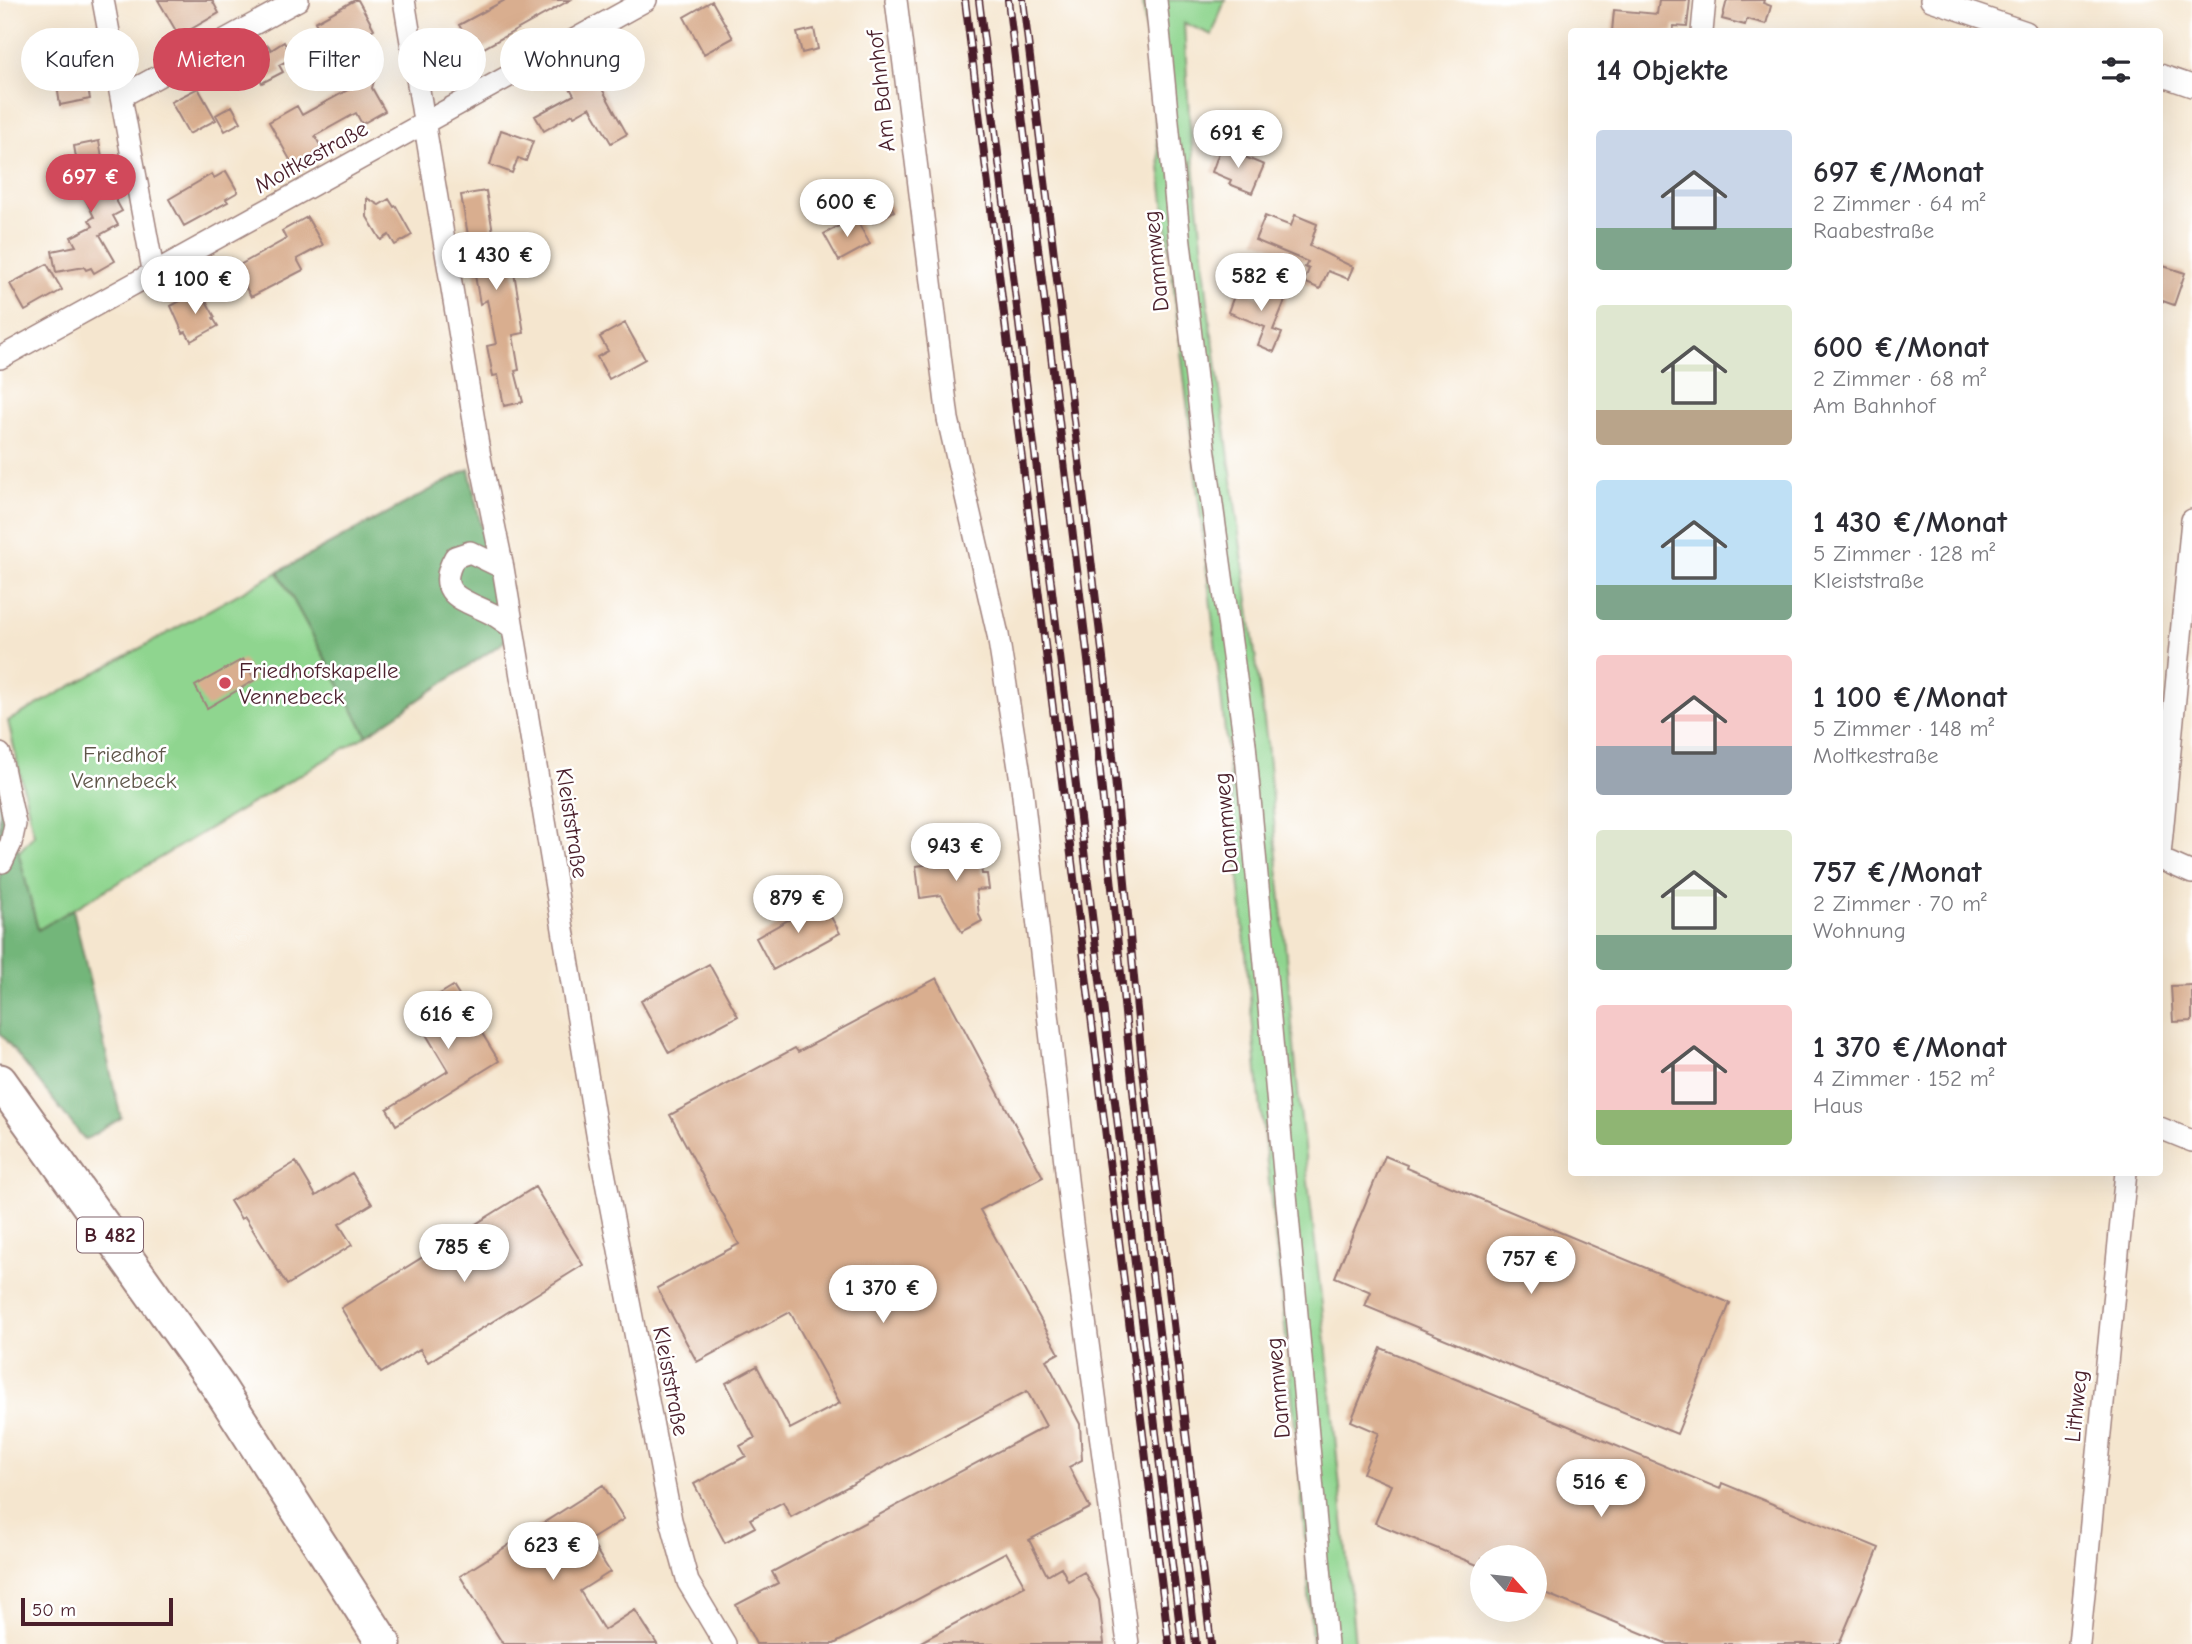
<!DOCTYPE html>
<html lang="de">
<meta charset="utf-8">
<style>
body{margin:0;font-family:"Comic Neue",sans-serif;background:#f7f7f7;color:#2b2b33;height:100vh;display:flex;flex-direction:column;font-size:26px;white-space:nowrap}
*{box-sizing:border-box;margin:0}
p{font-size:23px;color:#7c7c81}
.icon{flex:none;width:38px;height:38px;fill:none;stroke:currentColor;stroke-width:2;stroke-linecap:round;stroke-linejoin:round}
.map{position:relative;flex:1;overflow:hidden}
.drawer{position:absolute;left:1568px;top:28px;width:595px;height:1148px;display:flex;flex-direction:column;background:#fff;border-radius:7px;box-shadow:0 7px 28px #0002}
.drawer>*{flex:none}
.guide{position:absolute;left:21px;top:28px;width:665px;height:63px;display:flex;gap:14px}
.needle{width:46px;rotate:117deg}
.fabs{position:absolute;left:1470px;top:1545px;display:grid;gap:14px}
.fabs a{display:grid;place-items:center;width:77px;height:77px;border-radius:50%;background:#fff;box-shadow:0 7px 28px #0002;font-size:35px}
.scale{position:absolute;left:21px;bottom:18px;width:152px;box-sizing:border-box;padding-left:7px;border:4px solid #4a1f2b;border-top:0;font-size:19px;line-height:24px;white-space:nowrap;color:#4a1f2b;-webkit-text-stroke:5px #fff;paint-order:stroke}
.price{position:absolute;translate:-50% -60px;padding:0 16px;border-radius:24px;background:#fff;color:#222;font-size:23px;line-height:46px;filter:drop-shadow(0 2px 4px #0008)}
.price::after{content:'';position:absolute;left:50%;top:42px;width:21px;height:16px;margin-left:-10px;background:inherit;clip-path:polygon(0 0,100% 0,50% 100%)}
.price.selected{background:#d1495b;color:#fff}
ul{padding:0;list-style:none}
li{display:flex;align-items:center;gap:21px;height:175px;padding:0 28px}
li span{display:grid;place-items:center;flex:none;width:196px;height:140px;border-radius:7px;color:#555}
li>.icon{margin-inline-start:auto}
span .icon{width:84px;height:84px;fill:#fffc;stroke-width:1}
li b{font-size:30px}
h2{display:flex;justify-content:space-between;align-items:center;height:84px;padding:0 28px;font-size:30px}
.pill{padding:0 24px;border-radius:32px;background:#fff;box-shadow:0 7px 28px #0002;font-size:24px;line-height:63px}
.pill.selected{background:#d1495b;color:#fff}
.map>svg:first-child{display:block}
</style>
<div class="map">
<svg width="2192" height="1644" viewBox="0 0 2192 1644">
<rect width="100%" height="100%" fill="#fff"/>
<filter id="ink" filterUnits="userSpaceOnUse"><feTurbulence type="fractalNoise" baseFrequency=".0143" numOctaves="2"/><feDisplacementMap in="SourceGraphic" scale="14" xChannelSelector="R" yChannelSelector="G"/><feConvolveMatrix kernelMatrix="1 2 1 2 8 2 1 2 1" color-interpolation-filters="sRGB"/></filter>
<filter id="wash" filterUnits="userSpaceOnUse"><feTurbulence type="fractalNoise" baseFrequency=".00686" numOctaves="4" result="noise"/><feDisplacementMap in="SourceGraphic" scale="28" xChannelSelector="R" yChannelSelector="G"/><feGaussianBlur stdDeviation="1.57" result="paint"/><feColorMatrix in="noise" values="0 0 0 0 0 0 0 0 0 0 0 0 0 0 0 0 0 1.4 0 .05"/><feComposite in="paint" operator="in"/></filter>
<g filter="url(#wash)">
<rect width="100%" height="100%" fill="#f5e6cf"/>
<path fill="#8fd58f" stroke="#6c7a5d" stroke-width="2" d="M1143 0H1225L1212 35 1184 23 1189 115 1211 332 1213 338 1267 743 1299 1102 1325 1332 1355 1644H1312C1302 1456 1278 1269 1258 1082 1247 972 1238 861 1227 751 1201 501 1166 251 1143 0Z
M278 572 367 735 38 930 17 854 34 835 8 721Z"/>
<path fill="#73b67a" stroke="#5e6a52" stroke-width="2" d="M469 469 505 641 367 735 278 572Z
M0 779 38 930 73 909 121 1118 85 1140 0 1033Z"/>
<g id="blocks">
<path fill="#d9ae8f" d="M158 0H212L219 13 179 36Z
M355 0H358L374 29 354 41 372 72 376 73 372 88 385 111 362 124 356 113 315 136 323 151 294 167 269 122 297 106 302 115 353 87 315 22Z
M505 0H570L457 63 448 46 466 37 459 25Z
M1659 0H1690L1687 27 1674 26 1673 32H1612L1614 10 1657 14Z
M1727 0H1764L1763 3 1771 6 1766 24 1747 19 1745 25 1722 19Z
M712 1 733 38 704 54 684 17Z
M814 29 818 49 802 53 797 33Z
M284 42 293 58 279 65 283 72 262 83 248 57 268 45 271 50Z
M585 58 627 134 611 143 590 107 574 116 573 114 544 131 535 116 574 95 561 72Z
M85 73 90 99 60 105 56 79Z
M198 88 216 120 189 134 171 102Z
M232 106 241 122 225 131 216 115Z
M501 130 533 141 526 161 518 158 512 173 490 165Z
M99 141 107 184 122 211 113 216 118 225 100 235 115 261 94 273 91 268 86 270 84 267 56 272 52 251 76 246 71 237 93 226 89 220 94 217 76 179 73 180 70 164 77 163 74 146Z
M1221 147 1264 165 1252 193 1229 184 1231 180 1212 172Z
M226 171 238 192 226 199 228 202 184 226 169 199 212 174 214 178Z
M486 191 494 238 508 236 524 333 513 335 519 370 515 371 523 402 504 406 498 375 493 376 487 346 496 344 487 300 480 304 461 195Z
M883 191 894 211 873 223 861 203Z
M367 198 379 205 389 199 394 207 396 206 412 235 395 245 389 235 381 240 367 217Z
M1295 215 1317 224 1310 246 1353 267 1348 279 1328 271 1320 289 1304 282 1309 269 1305 267 1308 262 1255 240 1265 216 1291 226Z
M307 217 323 245 297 259 303 270 251 297 241 278 223 289 212 270 231 259 236 267 286 239 282 231Z
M855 217 870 244 839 261 824 234Z
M47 264 62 290 25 311 10 284Z
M2160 265 2185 273 2174 305 2160 300Z
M1264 287 1287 296 1273 330 1282 333 1274 352 1258 345 1265 327 1228 312 1237 288 1260 298Z
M200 290 215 317 213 318 218 326 191 341 186 332 183 333 171 306Z
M625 323 645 359 609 379 597 357 608 351 600 337Z
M243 659 255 680 207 708 195 686Z
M974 840 975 848H978L982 874H987L989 889 976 890 979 915 982 921 962 932 941 895 920 898 916 866 950 862 948 843Z
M822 901 840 933 773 970 756 938Z
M709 964 738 1016 669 1053 641 1001Z
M937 978 1043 1177 980 1210 1059 1353 1046 1360 1080 1424 1082 1460 1069 1467 1090 1508 1029 1540 1047 1575 1061 1567 1068 1581 1084 1572 1099 1600 1104 1644H917L1025 1586 1006 1552 834 1644H756L736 1605 778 1583 772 1572 1046 1426 1027 1391 791 1517 783 1502 750 1519 755 1527 725 1543 694 1484 746 1456 740 1446 755 1438 726 1383 757 1366 790 1429 840 1403 790 1312 697 1362 657 1288 739 1244 670 1115 795 1048 798 1052Z
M2192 985V1021L2173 1022 2171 986Z
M453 986 499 1061 396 1125 387 1109 448 1071 412 1011Z
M1385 1156 1407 1165 1406 1168 1730 1303 1677 1434 1365 1306 1371 1292 1335 1277Z
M296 1162 316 1196 352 1173 372 1204 339 1224 352 1245 287 1285 245 1217 241 1219 230 1201Z
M535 1187 583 1265 428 1362 420 1349 381 1373 341 1308Z
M1381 1348 1720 1489 1722 1483 1879 1548 1839 1644H1668L1535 1589V1558H1482V1567L1375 1523 1391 1485 1363 1473 1379 1433 1351 1421Z
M603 1485 624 1519 590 1540 610 1572 580 1591 604 1630 635 1610 657 1644H503L460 1576Z"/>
</g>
</g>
<g filter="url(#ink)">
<use href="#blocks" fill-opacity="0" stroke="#a0827d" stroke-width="2"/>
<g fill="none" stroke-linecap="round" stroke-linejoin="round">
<defs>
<path id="street" d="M103 0 154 275
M404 0 480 457 503 568 599 1146 671 1520 688 1582 725 1644
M896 0 948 419 998 635 1022 787 1072 1223 1128 1644
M1156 0 1179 234 1204 446 1245 744 1327 1644
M1931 0 2026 32
M1702 32 1705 0
M2160 75 2192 86
M122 96 298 0
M0 358 646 0
M503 568 470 552 455 557C432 597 467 600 494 615 501 619 507 624 513 628
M0 754 15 824 11 843 2 862
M2160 855 2192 520
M2160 859 2192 873
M2160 1128 2192 1141
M2079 1644 2126 1172"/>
<path id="primary" d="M0 1081 220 1389 384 1644"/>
</defs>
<use href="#street" stroke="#a0827d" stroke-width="24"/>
<use href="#primary" stroke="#a0827d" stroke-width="37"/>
<use href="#street" stroke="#fff" stroke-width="21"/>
<use href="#primary" stroke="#fff" stroke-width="33"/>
<defs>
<path id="rail" d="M965 0 1169 1644
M979 0 1182 1644
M1008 0 1091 685 1152 1273 1196 1644
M1023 0 1106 683 1142 1062 1211 1644"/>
</defs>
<use href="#rail" stroke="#4a1f2b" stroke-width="8"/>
<use href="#rail" stroke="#fff" stroke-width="5" stroke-dasharray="16" stroke-linecap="butt"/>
</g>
</g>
<circle fill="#d1495b" stroke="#fff" stroke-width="2.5" cx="225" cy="683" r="7"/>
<g text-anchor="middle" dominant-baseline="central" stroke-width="5" stroke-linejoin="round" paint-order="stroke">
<rect fill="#fff" stroke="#80626b" stroke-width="2" x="77" y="1217.5" width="66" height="35" rx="5"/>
<g font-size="21" font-weight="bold" fill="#4a1f2b">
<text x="110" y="1235">B 482</text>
</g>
<g font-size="23" fill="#4a1f2b" stroke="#fff">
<text transform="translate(881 91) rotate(-96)">Am Bahnhof</text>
<text transform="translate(311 157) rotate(-29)">Moltkestraße</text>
<text transform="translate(1156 261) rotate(-96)">Dammweg</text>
<text transform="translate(572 823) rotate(81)">Kleiststraße</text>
<text transform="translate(1226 823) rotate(-95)">Dammweg</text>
<text transform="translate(671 1381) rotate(79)">Kleiststraße</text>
<text transform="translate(1278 1388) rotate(-95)">Dammweg</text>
<text transform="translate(2076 1406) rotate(-84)">Lithweg</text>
</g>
<g font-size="23" fill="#4a1f2b" stroke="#fff" text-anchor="start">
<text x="239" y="670">Friedhofskapelle<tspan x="239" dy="26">Vennebeck</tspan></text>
</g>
<g font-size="23" fill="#5f5649" stroke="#fff">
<text x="124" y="754">Friedhof<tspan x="124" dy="26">Vennebeck</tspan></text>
</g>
</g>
</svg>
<div class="fabs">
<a><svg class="needle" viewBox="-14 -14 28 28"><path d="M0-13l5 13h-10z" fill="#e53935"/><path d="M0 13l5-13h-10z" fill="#7c7c81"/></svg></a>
</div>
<div class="scale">50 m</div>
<b class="price" style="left:1238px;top:170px">691 €</b>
<b class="price selected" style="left:91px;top:214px">697 €</b>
<b class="price" style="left:847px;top:239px">600 €</b>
<b class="price" style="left:496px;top:292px">1 430 €</b>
<b class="price" style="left:1261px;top:313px">582 €</b>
<b class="price" style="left:195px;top:316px">1 100 €</b>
<b class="price" style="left:956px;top:883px">943 €</b>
<b class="price" style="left:798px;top:935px">879 €</b>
<b class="price" style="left:448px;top:1051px">616 €</b>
<b class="price" style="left:464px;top:1284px">785 €</b>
<b class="price" style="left:1531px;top:1296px">757 €</b>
<b class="price" style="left:883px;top:1325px">1 370 €</b>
<b class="price" style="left:1601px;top:1519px">516 €</b>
<b class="price" style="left:553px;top:1582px">623 €</b>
<div class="guide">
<a class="pill">Kaufen</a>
<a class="pill selected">Mieten</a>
<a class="pill">Filter</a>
<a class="pill">Neu</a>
<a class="pill">Wohnung</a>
</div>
<section class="drawer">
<h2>14 Objekte<svg class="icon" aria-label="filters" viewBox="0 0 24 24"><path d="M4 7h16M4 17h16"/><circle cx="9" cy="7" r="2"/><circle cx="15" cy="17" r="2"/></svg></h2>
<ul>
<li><span style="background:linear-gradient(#c9d6e8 70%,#7fa58c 0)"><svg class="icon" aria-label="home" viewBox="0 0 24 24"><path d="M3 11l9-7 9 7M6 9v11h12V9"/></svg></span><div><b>697 €/Monat</b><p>2 Zimmer · 64 m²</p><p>Raabestraße</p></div></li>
<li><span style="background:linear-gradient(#dfe7d0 75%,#b9a48a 0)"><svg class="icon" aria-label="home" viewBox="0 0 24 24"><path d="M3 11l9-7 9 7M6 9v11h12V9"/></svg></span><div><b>600 €/Monat</b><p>2 Zimmer · 68 m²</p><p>Am Bahnhof</p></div></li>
<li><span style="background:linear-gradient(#bfe0f5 75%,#7fa58c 0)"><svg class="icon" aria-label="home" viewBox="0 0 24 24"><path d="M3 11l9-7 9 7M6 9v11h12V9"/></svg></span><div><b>1 430 €/Monat</b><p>5 Zimmer · 128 m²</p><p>Kleiststraße</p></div></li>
<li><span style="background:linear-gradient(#f6c9c9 65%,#9aa5b1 0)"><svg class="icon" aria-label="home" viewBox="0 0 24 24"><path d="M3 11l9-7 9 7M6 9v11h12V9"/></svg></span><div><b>1 100 €/Monat</b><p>5 Zimmer · 148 m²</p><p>Moltkestraße</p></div></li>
<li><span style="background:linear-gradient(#dfe7d0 75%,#7fa58c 0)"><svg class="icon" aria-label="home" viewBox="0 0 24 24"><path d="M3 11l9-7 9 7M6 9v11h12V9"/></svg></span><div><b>757 €/Monat</b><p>2 Zimmer · 70 m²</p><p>Wohnung</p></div></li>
<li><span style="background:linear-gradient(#f6c9c9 75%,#8fb573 0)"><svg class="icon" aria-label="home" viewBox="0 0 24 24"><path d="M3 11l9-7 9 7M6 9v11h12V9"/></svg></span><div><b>1 370 €/Monat</b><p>4 Zimmer · 152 m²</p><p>Haus</p></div></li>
</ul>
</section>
</div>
